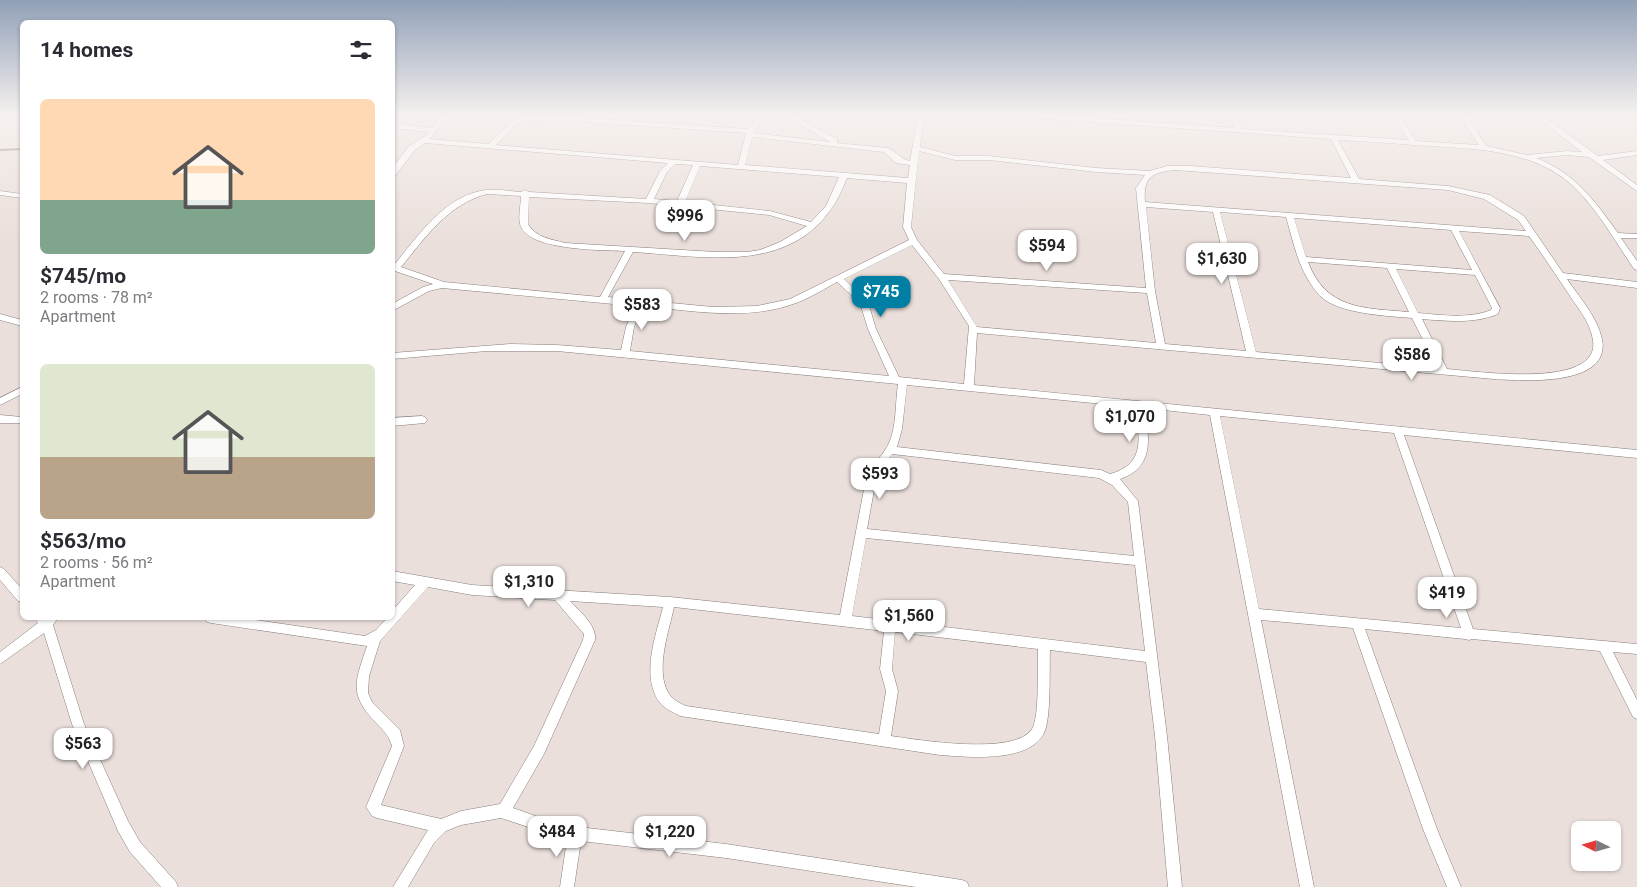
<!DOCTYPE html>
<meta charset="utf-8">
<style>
body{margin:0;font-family:Roboto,sans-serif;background:#f7f7f7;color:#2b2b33;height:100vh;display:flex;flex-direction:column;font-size:19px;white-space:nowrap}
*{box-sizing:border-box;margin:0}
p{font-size:16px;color:#7c7c81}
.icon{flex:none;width:28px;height:28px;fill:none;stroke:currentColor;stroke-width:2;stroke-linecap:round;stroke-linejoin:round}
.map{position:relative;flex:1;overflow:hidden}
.drawer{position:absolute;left:20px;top:20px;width:375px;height:600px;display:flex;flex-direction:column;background:#fff;border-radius:8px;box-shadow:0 1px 4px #0004}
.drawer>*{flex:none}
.needle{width:32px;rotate:275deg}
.buttons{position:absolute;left:1571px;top:821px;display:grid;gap:10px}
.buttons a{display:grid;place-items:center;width:50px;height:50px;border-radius:8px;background:#fff;box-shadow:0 1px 4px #0004;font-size:25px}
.price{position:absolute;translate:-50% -42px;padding:0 11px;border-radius:10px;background:#fff;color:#222;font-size:16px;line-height:32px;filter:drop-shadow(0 1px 2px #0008)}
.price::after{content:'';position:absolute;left:50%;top:30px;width:15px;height:11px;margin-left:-8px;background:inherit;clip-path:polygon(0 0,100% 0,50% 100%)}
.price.selected{background:#007fa4;color:#fff}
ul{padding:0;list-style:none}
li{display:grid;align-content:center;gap:10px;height:265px;padding:0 20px}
li span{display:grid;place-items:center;height:155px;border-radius:8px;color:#555}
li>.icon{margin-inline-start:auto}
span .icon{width:90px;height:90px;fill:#fffc;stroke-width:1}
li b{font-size:21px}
h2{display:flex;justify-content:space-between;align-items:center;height:60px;padding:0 20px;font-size:21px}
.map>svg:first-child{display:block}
</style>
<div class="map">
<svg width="1637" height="887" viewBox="0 0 1637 887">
<rect width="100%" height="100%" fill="#eadfdb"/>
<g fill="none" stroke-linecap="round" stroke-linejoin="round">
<path stroke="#876658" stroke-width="2" d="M0 150 22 149"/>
<defs>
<path id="minor" d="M441 116H448L430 139 489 144 509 123 527 116 584 118 748 129 755 121 756 116H763L761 122 753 133 830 142 786 116H794L837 139V143L888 148C897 152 900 159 910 161L918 116H924L920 147 955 156H989L1096 168 1150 171 1167 166H1190L1351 178 1331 139 1031 118 1028 116H1063L1235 128 1232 116H1238L1242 129 1409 140 1393 116H1400L1416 141 1479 145 1460 116H1467L1486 146 1527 155 1567 151 1582 152 1535 116H1543L1598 156 1637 151V155L1603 160 1637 185V191L1589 157 1567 155 1536 158C1574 172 1595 201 1618 233L1637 234V238H1621L1637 261V270L1634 269C1615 241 1598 210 1573 186 1531 147 1468 149 1414 145 1389 143 1363 141 1338 140L1359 179 1448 186 1490 195 1524 216 1563 273 1637 282V288L1567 279C1579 297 1597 316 1602 339 1612 387 1522 381 1494 379L977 333 974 385 1637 450V458L1404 435 1473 629 1637 644V654L1613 652 1637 700V719L1633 717 1600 651 1472 639 1469 640 1465 639 1365 629 1437 829 1461 887H1447L1423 829 1353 628 1261 620 1314 887H1300L1210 415 1144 408C1150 438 1154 468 1120 479L1138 501 1167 736 1182 887H1168L1155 736 1146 662 1050 650C1049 670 1052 719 1043 735 1026 763 968 757 940 755L680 716C673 712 665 709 660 703 640 676 656 635 663 607L570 601C579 611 597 625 595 640L544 754 513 808 561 825 726 844 962 880 967 882 969 887H916L726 858 581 841 574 887H560L567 840 501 818 461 825 446 831 434 843 408 887H393L428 830 377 818 372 816 366 807 392 746C389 736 384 731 377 724 348 694 355 682 367 646L211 623 207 622 205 618H242L365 636 376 630 387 618H392V611L415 585 392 581V571L472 585 670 597 840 615 866 479C871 465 883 456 889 443 897 425 895 403 898 384L557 351H487L392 359V353L510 344 557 345 621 350 626 327 635 306 442 288 429 291 392 311V304L423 287 433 284 392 270V265H394C419 235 445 195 486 190 497 189 510 191 521 192L525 190 529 192 646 199 660 171 668 163 425 143 415 150 395 176H392V168L409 146 424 137 429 132 392 128V124L432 128ZM528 120 584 122 746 133 738 165 496 145 514 126ZM752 137 884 152 896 163 910 165 908 178 745 165ZM919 151 955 160H989L1096 172 1145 175 1136 188 1146 288 944 274 917 240 911 227ZM675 164 693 165 677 201 654 199 667 172ZM700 166 839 177 826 206 811 222 770 211 685 202ZM1175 170 1448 190 1484 199 1518 220 1526 231 1145 202C1143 178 1151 172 1175 170ZM847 178 907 183 903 227 909 240 790 299 757 306 713 307 608 297 633 252C700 256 783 274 829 212 837 202 842 190 847 178ZM487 194 521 196C521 204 518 216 520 224 526 251 603 250 625 251L600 297 444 282 401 267C425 238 448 204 487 194ZM529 197 649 203 769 215 807 226 780 242 760 250 747 252H716L565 243C551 239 536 238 528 224ZM1146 207 1213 212 1246 351 1165 344 1155 291ZM1220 212 1286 217C1292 237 1296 258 1306 276 1311 285 1317 294 1325 300 1346 314 1387 316 1412 318L1437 368 1256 352ZM1294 218 1451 230 1472 270 1306 257ZM1459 231 1529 236C1542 254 1554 272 1566 290 1576 306 1590 321 1593 340 1601 390 1474 371 1447 369L1422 319C1447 321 1474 324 1498 314L1500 308ZM912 245 939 279 969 326 964 384 899 377 876 329 868 302 844 279ZM1308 262 1387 268 1409 312C1364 308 1326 310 1308 262ZM1396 269 1475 275 1492 308 1491 310C1469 319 1441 315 1418 313ZM948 280 1147 293 1156 343 977 327ZM837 282 860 303 868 329 889 376 630 351 634 327 643 306C692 311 749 321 796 303 810 298 824 289 837 282ZM907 385 1134 407C1140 437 1146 464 1110 474L1101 470 897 447 902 429ZM1220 416 1394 433 1461 628 1259 609ZM892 454 1099 478 1112 485 1128 502 1134 556 867 529 876 479 879 471ZM866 538 1135 565 1145 651 852 616ZM428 587 472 595 555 600 584 634 583 640 534 746 500 804 461 811 441 819 381 805 404 746 400 730 372 702 368 693 369 676 380 641ZM674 607 884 631 880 669 886 691 879 734 686 706C679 703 671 699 668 692 655 669 669 631 674 607ZM895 632 1038 649C1037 666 1040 716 1032 729 1015 756 919 740 891 736L898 691 892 669Z
M0 191 22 194V198L0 195Z
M0 314 22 320V326L0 320Z
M22 387V394L0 405V398Z
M0 415 22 417V423H0Z
M422 416 425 417 427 420 425 423 392 426V418Z
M0 567 4 569 22 589V602L18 601 0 580Z
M35 618H58L53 625 84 724 128 821 140 842 176 882 178 887H161L130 852 118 831 72 724 44 633 0 664V652L38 623Z"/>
</defs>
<use href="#minor" stroke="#877e7b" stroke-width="1"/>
<use href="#minor" fill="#fff" fill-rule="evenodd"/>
</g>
<linearGradient id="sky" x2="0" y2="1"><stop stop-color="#91a0b8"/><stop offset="0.48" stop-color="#f6f1ef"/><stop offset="1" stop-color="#f6f1ef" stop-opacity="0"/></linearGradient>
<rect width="1637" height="240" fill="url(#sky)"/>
</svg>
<div class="buttons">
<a><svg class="needle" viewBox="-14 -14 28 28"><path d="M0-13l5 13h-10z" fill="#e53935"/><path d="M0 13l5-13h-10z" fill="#7c7c81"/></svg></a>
</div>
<b class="price" style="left:685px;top:242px">$996</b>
<b class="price" style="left:1047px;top:272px">$594</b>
<b class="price" style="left:1222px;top:285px">$1,630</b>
<b class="price selected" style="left:881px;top:318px">$745</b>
<b class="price" style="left:642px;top:331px">$583</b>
<b class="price" style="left:1412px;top:381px">$586</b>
<b class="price" style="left:1130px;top:443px">$1,070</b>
<b class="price" style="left:880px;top:500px">$593</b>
<b class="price" style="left:529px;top:608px">$1,310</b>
<b class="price" style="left:1447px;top:619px">$419</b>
<b class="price" style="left:909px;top:642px">$1,560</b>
<b class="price" style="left:83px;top:770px">$563</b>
<b class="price" style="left:557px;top:858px">$484</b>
<b class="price" style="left:670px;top:858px">$1,220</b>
<section class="drawer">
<h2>14 homes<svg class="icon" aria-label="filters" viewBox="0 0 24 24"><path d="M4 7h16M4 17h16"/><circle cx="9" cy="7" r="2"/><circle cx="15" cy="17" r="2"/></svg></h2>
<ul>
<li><span style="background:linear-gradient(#ffd9b3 65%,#7fa58c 0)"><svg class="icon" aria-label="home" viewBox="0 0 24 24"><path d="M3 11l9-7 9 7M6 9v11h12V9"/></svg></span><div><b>$745/mo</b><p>2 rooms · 78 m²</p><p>Apartment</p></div></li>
<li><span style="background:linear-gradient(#dfe7d0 60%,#b9a48a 0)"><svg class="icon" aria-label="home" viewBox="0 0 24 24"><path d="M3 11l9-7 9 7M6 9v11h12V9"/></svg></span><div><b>$563/mo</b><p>2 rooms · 56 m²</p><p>Apartment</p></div></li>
</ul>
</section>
</div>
